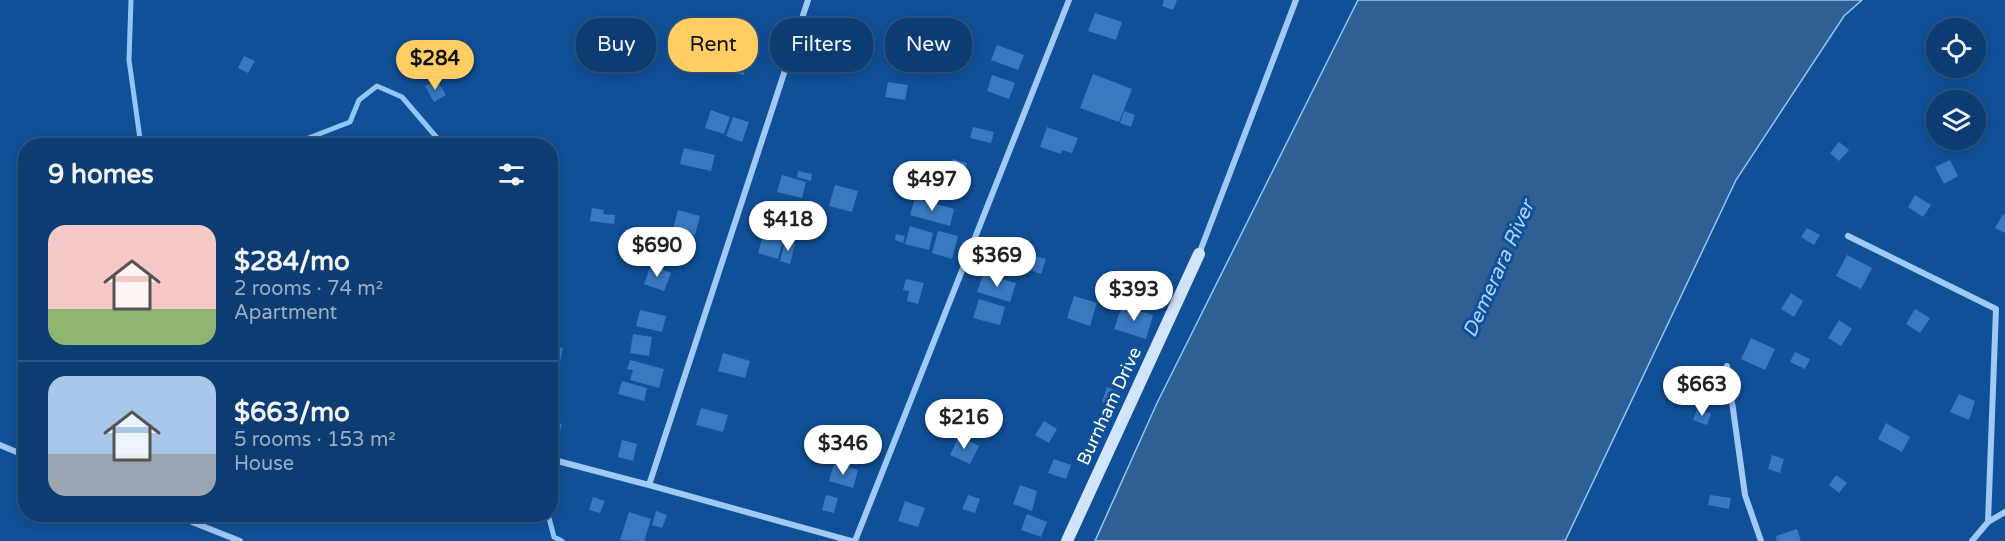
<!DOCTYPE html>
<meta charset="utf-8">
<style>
body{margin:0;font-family:"Varela Round",sans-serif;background:#154377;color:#f1f3f6;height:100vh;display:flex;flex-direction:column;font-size:22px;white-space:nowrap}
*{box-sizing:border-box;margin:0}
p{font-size:20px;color:#9aadc4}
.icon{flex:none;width:33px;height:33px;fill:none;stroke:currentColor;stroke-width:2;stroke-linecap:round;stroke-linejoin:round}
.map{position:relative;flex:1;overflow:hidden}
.drawer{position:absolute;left:18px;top:138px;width:540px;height:384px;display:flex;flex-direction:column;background:#0c3c72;border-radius:24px;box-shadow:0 3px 15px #0003,0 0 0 2px #2c5684}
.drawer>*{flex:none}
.hud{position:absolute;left:576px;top:18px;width:570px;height:54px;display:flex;gap:12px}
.controls{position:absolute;left:1926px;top:18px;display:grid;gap:12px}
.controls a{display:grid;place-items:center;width:60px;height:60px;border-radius:50%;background:#0c3c72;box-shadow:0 3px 15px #0003,0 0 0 2px #2c5684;font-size:30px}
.price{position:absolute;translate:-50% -51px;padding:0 14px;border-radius:21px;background:#fff;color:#222;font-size:20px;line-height:39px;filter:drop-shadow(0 2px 3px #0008)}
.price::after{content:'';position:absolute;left:50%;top:36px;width:18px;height:14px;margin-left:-9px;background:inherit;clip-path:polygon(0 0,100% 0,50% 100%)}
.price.on{background:#ffcd63;color:#111}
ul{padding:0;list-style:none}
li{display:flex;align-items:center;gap:18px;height:150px;padding:0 30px}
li+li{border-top:2px solid #2c5684}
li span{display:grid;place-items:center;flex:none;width:168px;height:120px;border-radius:18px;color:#555}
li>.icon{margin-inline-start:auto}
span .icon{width:72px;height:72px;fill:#fffc;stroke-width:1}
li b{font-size:26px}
h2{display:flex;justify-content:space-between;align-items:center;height:72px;padding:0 30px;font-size:26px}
.tag{padding:0 21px;border-radius:24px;background:#0c3c72;box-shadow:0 3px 15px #0003,0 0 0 2px #2c5684;font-size:21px;line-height:54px}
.tag.on{background:#ffcd63;color:#111}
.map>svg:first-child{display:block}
</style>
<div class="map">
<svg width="2005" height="541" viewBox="0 0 2005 541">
<rect width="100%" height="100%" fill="#105098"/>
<path fill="#305f94" stroke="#92c5f8" stroke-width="1.5" d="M1358 0H1862L1844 16 1736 180 1565 541H1095L1157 403Z"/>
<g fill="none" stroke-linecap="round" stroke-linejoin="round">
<path stroke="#92c5f8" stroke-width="5" d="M131 0 129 60 141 146
M288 146 350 122 359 100 377 86 402 97 444 146
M548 514 554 537 562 541"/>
</g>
<path fill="#3879c0" d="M1164 0H1177L1173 10 1162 6Z
M1095 13 1122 22 1116 40 1088 31Z
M997 45 1024 55 1018 70 991 60Z
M723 51 747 55 744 75 719 70Z
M244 56 255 61 248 73 238 68Z
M1093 74 1132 89 1119 122 1080 108Z
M992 75 1015 83 1009 99 987 91Z
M437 80 446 95 434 102 425 86Z
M888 82 908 85 905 100 885 97Z
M711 110 730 117 724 134 705 128Z
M1124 111 1135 115 1131 127 1120 123Z
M733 117 749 122 742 142 726 136Z
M973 127 994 132 991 143 970 138Z
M1047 127 1078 138 1072 153 1062 150 1061 154 1040 147Z
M1839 142 1849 150 1839 161 1830 153Z
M684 148 715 155 711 171 680 164Z
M952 159 967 163 963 179 947 175Z
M1950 160 1958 176 1944 184 1935 167Z
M798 171 812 174 811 181 797 177Z
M782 175 806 182 802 198 777 192Z
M835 185 858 191 852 212 829 206Z
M1915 195 1931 205 1923 217 1908 207Z
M915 198 954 209 950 226 910 215Z
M592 208 604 210 603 214 615 215 614 224 590 221Z
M678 210 700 216 695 235 673 229Z
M2003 214 2005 215V233L1995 228Z
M910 226 933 233 929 250 905 244Z
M1807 228 1820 235 1814 245 1801 237Z
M938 231 958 236 952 259 932 253Z
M896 234 905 236 903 243 895 240Z
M763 235 783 241 778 259 758 253Z
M785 241 795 244 790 264 780 261Z
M1031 255 1046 259 1041 274 1026 269Z
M1847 255 1872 268 1861 289 1836 276Z
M651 265 671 273 664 291 644 284Z
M983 274 1016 283 1010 302 977 292Z
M906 279 924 283 918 304 907 301 909 291 903 290Z
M1791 293 1803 301 1794 317 1781 309Z
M1074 296 1097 303 1090 326 1067 318Z
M979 299 1005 307 1000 325 973 318Z
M1122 306 1153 315 1146 339 1114 329Z
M1915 309 1930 318 1920 333 1906 324Z
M640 310 666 316 662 332 636 326Z
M1839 320 1852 329 1841 346 1828 338Z
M633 334 652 337 649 356 630 353Z
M1751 338 1775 349 1765 370 1741 359Z
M550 346 563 348 559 367 550 366Z
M1795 352 1810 359 1805 369 1790 362Z
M723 353 750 361 745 378 718 371Z
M630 360 664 369 659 388 630 380 633 370 627 369Z
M622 381 647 388 644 401 618 394Z
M1107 387 1120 392 1115 406 1102 402Z
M1959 394 1975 401 1969 420 1950 412Z
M701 408 728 415 723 432 696 425Z
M1697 409 1711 414 1707 425 1693 420Z
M550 421 562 424 558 439 550 437Z
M1044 421 1057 429 1049 443 1035 435Z
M1886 423 1910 437 1902 452 1878 439Z
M822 431 863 442 857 465 816 454Z
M959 436 979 446 970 464 950 455Z
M622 440 637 444 633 461 618 457Z
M1772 455 1784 459 1780 473 1768 469Z
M1054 459 1071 465 1066 479 1048 473Z
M834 463 858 470 853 488 829 481Z
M1836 475 1847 483 1839 493 1829 485Z
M1020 485 1037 491 1032 511 1013 504Z
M826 495 838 498 834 513 822 510Z
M968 495 980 499 975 513 962 509Z
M1710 495 1731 498 1729 509 1708 505Z
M593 497 605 501 600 513 589 510Z
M905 501 925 508 918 527 898 521Z
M656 511 667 515 662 528 652 525Z
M629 512 651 519 644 541 620 540Z
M1027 514 1047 522 1041 537 1021 530Z
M1797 529 1801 541H1777L1776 536Z"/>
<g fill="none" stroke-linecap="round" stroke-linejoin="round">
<path stroke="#a0c9f4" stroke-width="6" d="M808 0 649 485 851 541
M1848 236 1996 309 1988 522
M1199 254 1296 0
M1727 366 1745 495 1761 541
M0 445 26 456
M550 459 649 485
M172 514 240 541
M855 541 1069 0
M1972 541 1988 522 2005 512"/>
<path stroke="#d0e5fd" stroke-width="12" d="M1067 541 1199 254"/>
</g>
<g text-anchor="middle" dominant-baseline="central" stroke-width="6" stroke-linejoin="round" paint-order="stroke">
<g font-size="18" fill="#fff" stroke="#105098">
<text transform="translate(1109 406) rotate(-65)">Burnham Drive</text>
</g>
<g font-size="20" font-style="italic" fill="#acd3fb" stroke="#105098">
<text transform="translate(1499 269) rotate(-66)">Demerara River</text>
</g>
</g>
</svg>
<div class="controls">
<a><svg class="icon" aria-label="locate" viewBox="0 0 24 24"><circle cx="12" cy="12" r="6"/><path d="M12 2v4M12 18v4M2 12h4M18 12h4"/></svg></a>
<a><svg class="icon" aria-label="layers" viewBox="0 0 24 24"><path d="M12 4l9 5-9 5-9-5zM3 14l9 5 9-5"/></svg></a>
</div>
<b class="price on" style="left:435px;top:91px">$284</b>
<b class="price" style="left:932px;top:212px">$497</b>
<b class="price" style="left:788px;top:252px">$418</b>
<b class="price" style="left:657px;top:278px">$690</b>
<b class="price" style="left:997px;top:288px">$369</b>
<b class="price" style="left:1134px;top:322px">$393</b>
<b class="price" style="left:1702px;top:417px">$663</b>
<b class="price" style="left:964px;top:450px">$216</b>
<b class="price" style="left:843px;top:476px">$346</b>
<div class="hud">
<a class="tag">Buy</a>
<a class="tag on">Rent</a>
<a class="tag">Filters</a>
<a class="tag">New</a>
</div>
<section class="drawer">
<h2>9 homes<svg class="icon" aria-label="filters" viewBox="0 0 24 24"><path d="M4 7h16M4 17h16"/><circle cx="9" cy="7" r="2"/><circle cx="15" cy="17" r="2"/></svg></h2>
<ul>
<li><span style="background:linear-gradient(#f6c9c9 70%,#8fb573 0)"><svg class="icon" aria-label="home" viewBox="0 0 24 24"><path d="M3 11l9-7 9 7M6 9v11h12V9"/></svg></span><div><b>$284/mo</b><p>2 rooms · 74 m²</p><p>Apartment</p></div></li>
<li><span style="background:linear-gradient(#a9c7e8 65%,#9aa5b1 0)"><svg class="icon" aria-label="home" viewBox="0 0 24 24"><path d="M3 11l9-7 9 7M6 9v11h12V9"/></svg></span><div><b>$663/mo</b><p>5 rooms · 153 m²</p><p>House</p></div></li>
</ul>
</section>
</div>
